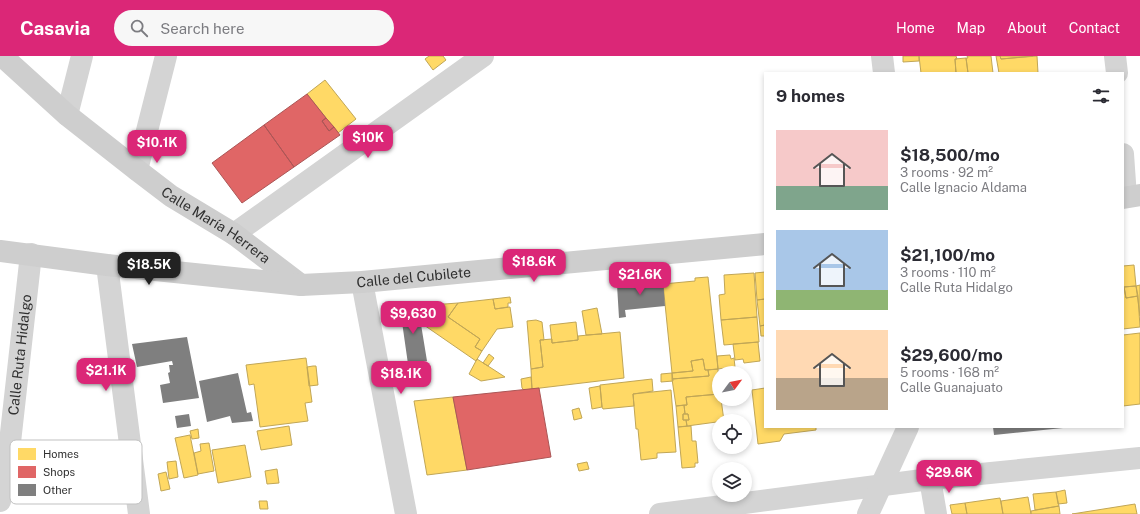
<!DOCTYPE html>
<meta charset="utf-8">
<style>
body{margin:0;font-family:"Public Sans",sans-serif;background:#f7f7f7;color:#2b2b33;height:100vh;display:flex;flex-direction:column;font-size:15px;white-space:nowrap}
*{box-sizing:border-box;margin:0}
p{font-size:13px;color:#7c7c81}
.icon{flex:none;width:22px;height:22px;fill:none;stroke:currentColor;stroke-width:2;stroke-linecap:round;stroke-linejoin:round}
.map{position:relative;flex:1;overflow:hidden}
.details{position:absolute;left:764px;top:16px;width:360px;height:356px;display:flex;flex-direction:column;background:#fff;border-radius:0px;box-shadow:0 2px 6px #0003}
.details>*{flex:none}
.needle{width:26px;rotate:58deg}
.controls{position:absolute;left:712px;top:310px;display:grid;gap:8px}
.controls a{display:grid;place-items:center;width:40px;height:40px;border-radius:50%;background:#fff;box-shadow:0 2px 6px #0003;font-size:20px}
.price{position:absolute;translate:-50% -34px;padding:0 9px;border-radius:8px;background:#db2777;color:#fff;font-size:13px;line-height:26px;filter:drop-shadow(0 1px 2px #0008)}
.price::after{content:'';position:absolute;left:50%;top:24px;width:12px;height:9px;margin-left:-6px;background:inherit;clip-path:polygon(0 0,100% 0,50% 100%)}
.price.current{background:#222;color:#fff}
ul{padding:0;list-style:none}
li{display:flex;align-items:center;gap:12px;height:100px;padding:0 12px}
li span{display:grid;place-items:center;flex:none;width:112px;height:80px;border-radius:0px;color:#555}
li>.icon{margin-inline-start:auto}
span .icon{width:48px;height:48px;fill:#fffc;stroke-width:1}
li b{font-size:17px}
h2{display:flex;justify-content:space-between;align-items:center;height:48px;padding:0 12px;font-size:17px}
header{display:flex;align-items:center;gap:24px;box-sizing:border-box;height:56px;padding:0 20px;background:#db2777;color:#fff}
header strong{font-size:19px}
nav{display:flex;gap:22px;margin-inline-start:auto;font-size:14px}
.search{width:280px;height:36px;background:#f7f7f7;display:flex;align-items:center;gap:10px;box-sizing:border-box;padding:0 14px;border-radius:22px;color:#7c7c81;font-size:15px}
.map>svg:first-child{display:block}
</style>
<header>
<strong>Casavia</strong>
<div class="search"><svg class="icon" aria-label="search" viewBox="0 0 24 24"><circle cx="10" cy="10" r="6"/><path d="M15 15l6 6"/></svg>Search here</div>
<nav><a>Home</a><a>Map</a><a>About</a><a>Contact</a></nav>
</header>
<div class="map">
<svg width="1140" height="458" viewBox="0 0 1140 458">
<rect width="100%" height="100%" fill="#fff"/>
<path fill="#ffd966" stroke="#c1a656" d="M429 0H443L446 4 433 14 425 3Z
M903 0H919V5L903 6Z
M919 0H956L957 3H955L956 17H921Z
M967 0H991L993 17H968L966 2H968Z
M996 0H1000L1001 3 1037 0 1038 17H999Z
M1000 0H1033L1001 3Z
M966 2 968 17H956L955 3Z
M325 24 356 63 338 77 307 38Z
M1134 209 1136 230 1123 231V210Z
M765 216V243L757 244 755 217Z
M754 217 757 261 721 264 719 239 725 238 724 219Z
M708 221 718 313 705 314 703 303 691 305 693 315 672 317 663 228 695 225V222Z
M1140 229V260L1136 230Z
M1136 230 1138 240 1126 242 1124 231Z
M1123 231H1124L1126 242 1138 240 1140 271 1123 273Z
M510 241 511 247H508V251L495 253 493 243Z
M493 243 495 253 510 251 513 271 497 273 482 295 475 291 480 283 448 261 458 247Z
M765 243V269L760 270 757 244Z
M458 247 448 261 480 283 475 291 482 295 476 305 421 267 420 263 431 249Z
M597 252 602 278 586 279 582 255Z
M757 261 759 286 724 289 721 264Z
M536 264 542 266 544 284H540L543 311 531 313 527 265Z
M576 266 578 284 552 287 550 269Z
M765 269V280H761L760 270Z
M620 276 624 322 532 333 531 313 543 311 540 284 552 283V287L578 284V280Z
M1140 277V348L1123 350V279Z
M758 286 760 305 744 307 743 303 735 304 733 288Z
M489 298 494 302 488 310 483 307Z
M730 299 731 303 734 302 735 311 718 313 717 300Z
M306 302 312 346 305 347 308 365 260 371 254 328 249 329 246 309Z
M477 303 488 310 505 321 481 325 469 318Z
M703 303 705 314H708L709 320 672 323V317L693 315 691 305Z
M313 310H316L318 329 309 330 307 311Z
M718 313 719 338 686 341 687 349 676 350 672 323 709 320 708 314Z
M672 317 673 325 661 326V318Z
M531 321 532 333 524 334 522 332 521 323Z
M652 323 653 335 633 338 634 350 603 353 602 351 600 329Z
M600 330 602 351 592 353 589 332Z
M765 332V371H816V374L784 378 780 385 758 388 752 334Z
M671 334 676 396 657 397V402L641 404 638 373H636L633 338Z
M719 338V343H721L724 365 687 370 686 364H689L688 358H685L684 349H687L686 341Z
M453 341 467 414 427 419 414 345Z
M684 349 685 358H683V364H686L687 370 678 371 676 350Z
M579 352 582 362 574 364 572 354Z
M683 358H688L689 364H683Z
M289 370 292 389 261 394 257 375Z
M691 370 692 385H696L698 407H695V411L682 412 678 371Z
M198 373 199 382 192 383 190 375Z
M190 379 198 419 184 422 175 382Z
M209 387 214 415 198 418 194 397 201 395 200 388Z
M245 389 251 421 218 427 212 394Z
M176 405 178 421 169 423 167 406Z
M587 406 589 413 579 415 577 408Z
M277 413 279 427 267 428 265 415Z
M166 416 170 433 161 435 158 418Z
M1065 434 1067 447 1058 448 1056 436Z
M1056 436 1059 450 1035 454 1033 438Z
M1028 441 1031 458H1003L1001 445Z
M1000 442 1003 458H967L965 447Z
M259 445H267L268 453H260Z
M965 447 967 458H952L950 449Z
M1135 448 1137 458H1072Z
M1059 450 1060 458H1031V455Z"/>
<path fill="#e06666" stroke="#ab5656" d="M307 38 326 62 322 65 329 75 334 71 340 79 294 111 264 69Z
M326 62 334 71 329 75 322 65Z
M264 69 294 111 242 147 212 107Z
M539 332 551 401 467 414 453 341Z"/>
<path fill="#7f7f7f" d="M663 224 665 250 625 254 626 261 619 262 617 229Z
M418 250 427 305 408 308 400 252Z
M187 281 199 342 163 347 160 329 170 327 168 317 170 316 169 309H173L172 305 137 311 132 288Z
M238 317 247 357 251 356 253 365 232 367 230 360 207 366 199 325Z
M189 358 191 370 177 372 175 360Z
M993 371H1062L1063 372 994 379Z"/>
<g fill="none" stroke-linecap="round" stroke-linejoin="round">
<g stroke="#d4d4d4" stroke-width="22">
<path d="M882 0 884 17"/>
<path d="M1115 0 1117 17"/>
<path d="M67 59 82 0"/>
<path d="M1123 98 1126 141"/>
<path d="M137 114 166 0"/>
<path d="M234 178 483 0"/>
<path d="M107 209 139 458"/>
<path d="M362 226 406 458"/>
<path d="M930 423 936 458"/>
<path id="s1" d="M0 445 5 431 31 198"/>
<path d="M660 458 930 423 1140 402"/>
<path d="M868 458 908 371"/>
</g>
<g stroke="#cecece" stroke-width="22">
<path id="s2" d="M2 0 67 59 137 114 171 140 234 178 301 229"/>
<path d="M1123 142 1140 139"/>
<path id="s3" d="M0 195 107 209 301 229 362 226 765 188"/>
</g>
</g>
<g text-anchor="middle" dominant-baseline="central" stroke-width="4" stroke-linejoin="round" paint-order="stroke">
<g font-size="14" fill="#303030" stroke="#fff">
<text stroke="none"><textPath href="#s2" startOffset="273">Calle María Herrera</textPath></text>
<text stroke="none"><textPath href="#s3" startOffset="416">Calle del Cubilete</textPath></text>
<text stroke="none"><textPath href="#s1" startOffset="148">Calle Ruta Hidalgo</textPath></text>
</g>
</g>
<rect x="10" y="384" width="132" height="64" rx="6" fill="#fff" stroke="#c1c1c1" stroke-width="1"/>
<rect x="18" y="392" width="18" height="12" fill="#ffd966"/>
<rect x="18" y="410" width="18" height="12" fill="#e06666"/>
<rect x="18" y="428" width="18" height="12" fill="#7f7f7f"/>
<g font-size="11" fill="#303030">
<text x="43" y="402">Homes</text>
<text x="43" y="420">Shops</text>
<text x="43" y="438">Other</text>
</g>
</svg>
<div class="controls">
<a><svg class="needle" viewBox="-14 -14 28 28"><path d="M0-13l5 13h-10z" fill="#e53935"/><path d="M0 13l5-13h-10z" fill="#7c7c81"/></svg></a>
<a><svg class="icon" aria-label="locate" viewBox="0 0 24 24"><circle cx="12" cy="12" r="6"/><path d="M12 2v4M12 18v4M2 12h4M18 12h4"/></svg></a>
<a><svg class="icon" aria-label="layers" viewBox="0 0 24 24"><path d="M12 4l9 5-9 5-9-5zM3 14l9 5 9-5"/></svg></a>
</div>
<b class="price" style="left:368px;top:103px">$10K</b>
<b class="price" style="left:157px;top:108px">$10.1K</b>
<b class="price" style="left:534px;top:227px">$18.6K</b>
<b class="price current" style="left:149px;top:230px">$18.5K</b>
<b class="price" style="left:640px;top:240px">$21.6K</b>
<b class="price" style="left:413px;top:279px">$9,630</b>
<b class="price" style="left:106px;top:336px">$21.1K</b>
<b class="price" style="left:401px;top:339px">$18.1K</b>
<b class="price" style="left:949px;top:438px">$29.6K</b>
<section class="details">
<h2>9 homes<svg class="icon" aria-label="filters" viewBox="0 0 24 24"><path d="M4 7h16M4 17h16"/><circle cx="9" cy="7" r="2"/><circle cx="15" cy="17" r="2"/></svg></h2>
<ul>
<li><span style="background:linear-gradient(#f6c9c9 70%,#7fa58c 0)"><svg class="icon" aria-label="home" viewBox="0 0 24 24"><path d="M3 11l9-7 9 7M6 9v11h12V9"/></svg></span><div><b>$18,500/mo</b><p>3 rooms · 92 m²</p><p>Calle Ignacio Aldama</p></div></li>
<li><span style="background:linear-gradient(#a9c7e8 75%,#8fb573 0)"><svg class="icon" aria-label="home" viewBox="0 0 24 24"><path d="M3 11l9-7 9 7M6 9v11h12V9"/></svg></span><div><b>$21,100/mo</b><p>3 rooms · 110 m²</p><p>Calle Ruta Hidalgo</p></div></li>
<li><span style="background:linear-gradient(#ffd9b3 60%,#b9a48a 0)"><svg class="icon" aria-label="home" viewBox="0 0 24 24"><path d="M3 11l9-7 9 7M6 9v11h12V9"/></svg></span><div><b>$29,600/mo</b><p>5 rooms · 168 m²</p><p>Calle Guanajuato</p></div></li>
</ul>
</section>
</div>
